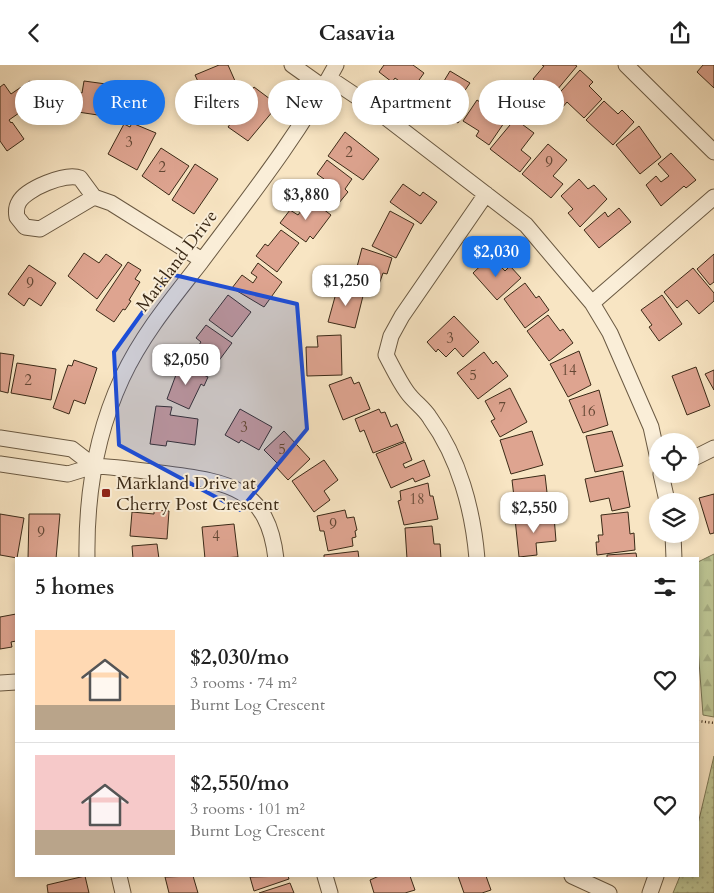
<!DOCTYPE html>
<meta charset="utf-8">
<style>
body{margin:0;font-family:Cardo,serif;background:#f6f6f6;color:#222;height:100vh;display:flex;flex-direction:column;font-size:19px;white-space:nowrap}
*{box-sizing:border-box;margin:0}
p{font-size:16px;color:#767676}
.icon{flex:none;width:28px;height:28px;fill:none;stroke:currentColor;stroke-width:2;stroke-linecap:round;stroke-linejoin:round}
.map{position:relative;flex:1;overflow:hidden}
.drawer{position:absolute;left:15px;top:492px;width:684px;height:320px;display:flex;flex-direction:column;background:#fff;border-radius:0px;box-shadow:0 2px 8px #0003}
.drawer>*{flex:none}
.top-card{position:absolute;left:15px;top:15px;width:685px;height:45px;display:flex;gap:10px}
.buttons{position:absolute;left:649px;top:368px;display:grid;gap:10px}
.buttons a{display:grid;place-items:center;width:50px;height:50px;border-radius:50%;background:#fff;box-shadow:0 2px 8px #0003;font-size:25px}
.price{position:absolute;translate:-50% -42px;padding:0 11px;border-radius:10px;background:#fff;color:#222;font-size:16px;line-height:32px;filter:drop-shadow(0 1px 2px #0008)}
.price::after{content:'';position:absolute;left:50%;top:30px;width:15px;height:11px;margin-left:-8px;background:inherit;clip-path:polygon(0 0,100% 0,50% 100%)}
.price.on{background:#1a73e8;color:#fff}
ul{padding:0;list-style:none}
li{display:flex;align-items:center;gap:15px;height:125px;padding:0 20px}
li+li{border-top:1px solid #e0e0e0}
li span{display:grid;place-items:center;flex:none;width:140px;height:100px;border-radius:0px;color:#555}
li>.icon{margin-inline-start:auto}
span .icon{width:60px;height:60px;fill:#fffc;stroke-width:1}
li b{font-size:21px}
h2{display:flex;justify-content:space-between;align-items:center;height:60px;padding:0 20px;font-size:21px}
.tag{padding:0 18px;border-radius:22px;background:#fff;box-shadow:0 2px 8px #0003;font-size:18px;line-height:45px}
.tag.on{background:#1a73e8;color:#fff}
header{display:flex;justify-content:space-between;align-items:center;height:65px;padding:0 20px;background:#fff;font-size:22px;font-weight:800}
.map>svg:first-child{display:block}
</style>
<header><svg class="icon" aria-label="back" viewBox="0 0 24 24"><path d="M15 5l-7 7 7 7"/></svg>Casavia<svg class="icon" aria-label="share" viewBox="0 0 24 24"><path d="M12 15V3M7 8l5-5 5 5M5 13v7h14v-7"/></svg></header>
<div class="map">
<svg width="714" height="828" viewBox="0 0 714 828">
<defs>
<pattern id="forest-firs" width="22" height="20" patternUnits="userSpaceOnUse" patternTransform="scale(1.25)"><rect width="22" height="20" fill="#bdc594"/><path d="M5 1l3.5 6h-7zM16 11l3.5 6h-7z" fill="#a3a97f"/></pattern>
<pattern id="park-dots" width="8" height="8" patternUnits="userSpaceOnUse" patternTransform="scale(1.25)"><rect width="8" height="8" fill="#bdc594"/><path d="M2 2h.1M6 6h.1" fill="none" stroke="#a3a97f" stroke-width="1.8" stroke-linecap="round"/></pattern>
</defs>
<rect width="100%" height="100%" fill="#f8e5c3"/>
<filter id="stains"><feTurbulence type="fractalNoise" baseFrequency=".004" numOctaves="4"/><feColorMatrix values="0 0 0 0 .2 0 0 0 0 .09 0 0 0 0 .02 0 0 0 .5 -.17"/></filter>
<radialGradient id="worn" r=".72"><stop offset=".6" stop-color="#630" stop-opacity="0"/><stop offset="1" stop-color="#630" stop-opacity=".3"/></radialGradient>
<path fill="url(#forest-firs)" stroke="#7c7856" d="M714 489V652L703 650 698 583V497Z"/>
<path fill="url(#park-dots)" stroke="#7c7856" d="M714 691V828H673L680 811H698V759Z"/>
<path fill="#dea490" stroke="#3b2a17" d="M219 0H228L239 25 227 32 229 37 211 45 195 10Z
M384 0H413L424 8 412 25 395 13 392 17 379 7Z
M542 0H575L577 1 552 31 533 14 544 1Z
M703 0H714V23L697 7Z
M580 5 593 17 589 21 602 34 584 53 567 37 562 43 553 35Z
M450 6 470 18 457 37 467 43 458 58 429 41Z
M30 16 44 38 22 52 19 48 9 55 11 58 12 57 24 74 7 86 0 76V22L4 19 11 29Z
M84 16 106 19 104 33 114 34 111 52 58 44 62 24 82 28Z
M254 22 278 40 248 76 228 62 245 39 243 37Z
M477 35 506 55 489 80 476 71 479 66 463 56Z
M604 36 618 49 622 45 634 57 613 80 586 55Z
M515 54 534 68 521 85 531 93 520 107 490 84Z
M132 58 156 68 137 105 108 89 124 59 130 62Z
M639 61 661 92 640 109 616 80Z
M345 67 379 94 363 115 328 91Z
M548 79 567 95 553 111 563 119 551 133 522 109Z
M161 83 189 101 169 130 142 111Z
M671 88 696 115 686 123 684 121 661 141 646 120 656 111 661 117 669 111 658 99Z
M327 95 352 114 345 124 348 127 334 144 331 142 329 145 312 132 324 114 317 109Z
M195 99 218 114 194 149 172 135Z
M579 114 588 124 594 120 607 134 580 162 568 148 573 144 561 131Z
M403 119 420 131 423 127 437 137 421 159 390 137Z
M310 134 331 150 313 174 310 171 306 177 280 158 290 145 298 150Z
M619 143 631 157 599 183 584 165 605 147 608 152Z
M390 146 414 159 396 193 372 181Z
M281 165 299 178 277 207 256 191 265 179 268 181Z
M362 183 392 193 387 209 383 208 377 225 353 217Z
M84 188 99 198 106 189 122 200 97 234 68 211Z
M714 189V217L710 220 697 204Z
M491 191 505 206 510 201 521 213 497 235 473 208Z
M128 197 141 205 135 214 140 217 129 235 131 236 125 245 123 244 114 257 96 245Z
M258 198 282 217 264 242 232 223 242 210 253 218 257 212 251 208Z
M29 200 56 218 41 241 29 233 24 241 8 229Z
M693 203 714 228V236L699 249 687 235 677 243 664 227Z
M525 218 536 233 539 231 549 245 525 263 504 234Z
M338 221 364 227 355 263 328 257Z
M228 230 251 247 232 272 209 255Z
M662 230 682 259 659 276 649 262 652 260 641 245Z
M548 250 560 266 563 264 573 278 549 296 527 266Z
M454 251 479 277 463 292 455 283 446 292 438 284 436 287 427 277Z
M206 260 232 278 209 309 189 294 201 277 196 273Z
M341 270 342 310 307 311 306 282H318L317 271Z
M579 286 591 320 568 332 550 299Z
M484 287 493 299 496 296 508 311 478 334 457 308Z
M0 288 14 290 8 328 0 326Z
M74 295 97 303 85 339 74 335 69 349 53 343 68 300 72 301Z
M17 298 56 304 51 335 11 328Z
M180 299 208 312 204 321 201 319 189 344 167 334Z
M696 302 710 341 687 350 672 311Z
M714 305V325L705 309Z
M351 312 354 319 359 317 370 344 343 355 329 320Z
M510 323 527 357 500 372 491 356 495 354 485 336Z
M599 325 608 360 583 368 569 335Z
M156 341 172 342 170 350 198 354 195 380 167 376 166 381 150 379Z
M240 344 272 362 259 385 241 375 239 378 225 370Z
M379 344 381 348 385 347 391 362 397 359 404 376 373 388 364 365 360 367 355 354Z
M284 366 310 394 288 415 276 402 279 400 264 385Z
M532 366 543 400 511 409 500 375Z
M612 366 623 401 595 407 586 371Z
M405 377 412 395 403 399 405 403 424 395 430 411 415 417 413 413 391 423 376 389Z
M324 395 338 415 324 426 330 435 314 447 292 416Z
M623 406 630 442 612 446 609 433 590 437 585 414Z
M545 410 549 445 516 449 512 415Z
M428 418 430 431H433L438 454 404 460 398 436 401 435 400 426Z
M714 429V468L710 469 699 433Z
M154 445 169 446 167 474 130 471 132 447 154 449Z
M345 445 347 453 354 452 357 465 355 466 356 472 352 473 353 481 328 486 324 466H320L317 451Z
M628 447 630 469 634 468 635 485 597 490 596 477H599L598 470H603L601 450Z
M0 449 24 453 17 493 0 490Z
M29 449H60L56 494H28Z
M554 451 556 476 536 478 537 490 519 492 515 454Z
M234 459 238 492 205 494 202 462Z
M432 461 434 479H440L441 494H407L405 463Z
M157 479 159 494H133L132 481Z
M358 486 359 494H324V490Z
M636 488 637 494H607V490Z
M16 549V576L11 577 12 582 0 584V552Z
M85 811 89 828H48L47 820Z
M193 811 198 828H169L165 812Z
M288 811 289 814 254 826 250 812Z
M379 811H410L415 825 405 828H374L370 815Z
M458 811H486L491 825 482 828H464Z
M290 818 294 828H259Z"/>
<g fill="none" stroke-linecap="round" stroke-linejoin="round">
<defs>
<path id="minor" d="M292 0 323 22
M626 0 714 87
M329 13 371 41 526 160 592 238 610 268 651 362 658 394
M94 132 80 113C66 107 26 124 19 137 16 142 16 147 17 152L25 162 40 164 94 132 111 138 202 195
M592 238 714 132
M0 373 72 384 94 401 68 409 0 399
M690 395 714 383
M94 401C119 402 143 406 168 409 229 417 268 423 276 494
M661 409 667 436
M673 469 674 494
M87 494C86 432 96 369 122 313 142 270 172 234 201 197 248 134 299 70 336 0
M477 494C473 445 459 393 430 353 424 343 414 337 407 327 399 316 393 303 386 290L391 271 402 251 486 129
M0 618 16 617
M119 811 123 828
M325 811 330 828
M572 811 609 828
M650 828 656 811"/>
</defs>
<use href="#minor" stroke="#6a5942" stroke-width="17"/>
<path stroke="#3b2a17" stroke-width="2.5" stroke-dasharray="1 2.5" stroke-linecap="butt" d="M698 656 714 658"/>
<use href="#minor" stroke="#faeed8" stroke-width="15"/>
</g>
<path fill="#1d4ed8" fill-opacity="0.2" stroke="#1d4ed8" stroke-width="4" stroke-linejoin="round" d="M170 209 297 239 307 364 240 445 119 380 114 287Z"/>
<rect fill="#8f2418" stroke="#faeed8" stroke-width="2" x="101" y="423" width="10" height="10" rx="2.5"/>
<g text-anchor="middle" dominant-baseline="central" stroke-width="4" stroke-linejoin="round" paint-order="stroke">
<g font-size="15" fill="#644835">
<text x="129" y="77">3</text>
<text x="349" y="87">2</text>
<text x="549" y="97">9</text>
<text x="162" y="102">2</text>
<text x="30" y="218">9</text>
<text x="450" y="273">3</text>
<text x="569" y="305">14</text>
<text x="473" y="310">5</text>
<text x="28" y="315">2</text>
<text x="502" y="342">7</text>
<text x="588" y="346">16</text>
<text x="244" y="362">3</text>
<text x="282" y="384">5</text>
<text x="417" y="434">18</text>
<text x="333" y="459">9</text>
<text x="41" y="467">9</text>
<text x="216" y="471">4</text>
</g>
<g font-size="18" fill="#3b2a17" stroke="#faeed8">
<text transform="translate(177 196) rotate(-53)">Markland Drive</text>
</g>
<g font-size="18" fill="#3b2a17" stroke="#faeed8" text-anchor="start">
<text x="116" y="418">Markland Drive at<tspan x="116" dy="21">Cherry Post Crescent</tspan></text>
</g>
</g>
<rect width="100%" height="100%" filter="url(#stains)"/>
<rect width="100%" height="100%" fill="url(#worn)"/>
</svg>
<div class="buttons">
<a><svg class="icon" aria-label="locate" viewBox="0 0 24 24"><circle cx="12" cy="12" r="6"/><path d="M12 2v4M12 18v4M2 12h4M18 12h4"/></svg></a>
<a><svg class="icon" aria-label="layers" viewBox="0 0 24 24"><path d="M12 4l9 5-9 5-9-5zM3 14l9 5 9-5"/></svg></a>
</div>
<b class="price" style="left:306px;top:156px">$3,880</b>
<b class="price on" style="left:496px;top:213px">$2,030</b>
<b class="price" style="left:346px;top:242px">$1,250</b>
<b class="price" style="left:186px;top:321px">$2,050</b>
<b class="price" style="left:534px;top:469px">$2,550</b>
<div class="top-card">
<a class="tag">Buy</a>
<a class="tag on">Rent</a>
<a class="tag">Filters</a>
<a class="tag">New</a>
<a class="tag">Apartment</a>
<a class="tag">House</a>
</div>
<section class="drawer">
<h2>5 homes<svg class="icon" aria-label="filters" viewBox="0 0 24 24"><path d="M4 7h16M4 17h16"/><circle cx="9" cy="7" r="2"/><circle cx="15" cy="17" r="2"/></svg></h2>
<ul>
<li><span style="background:linear-gradient(#ffd9b3 75%,#b9a48a 0)"><svg class="icon" aria-label="home" viewBox="0 0 24 24"><path d="M3 11l9-7 9 7M6 9v11h12V9"/></svg></span><div><b>$2,030/mo</b><p>3 rooms · 74 m²</p><p>Burnt Log Crescent</p></div><svg class="icon" aria-label="heart" viewBox="0 0 24 24"><path d="M12 20l-8-8c-3-5 5-10 8-4 3-6 11-1 8 4z"/></svg></li>
<li><span style="background:linear-gradient(#f6c9c9 75%,#b9a48a 0)"><svg class="icon" aria-label="home" viewBox="0 0 24 24"><path d="M3 11l9-7 9 7M6 9v11h12V9"/></svg></span><div><b>$2,550/mo</b><p>3 rooms · 101 m²</p><p>Burnt Log Crescent</p></div><svg class="icon" aria-label="heart" viewBox="0 0 24 24"><path d="M12 20l-8-8c-3-5 5-10 8-4 3-6 11-1 8 4z"/></svg></li>
</ul>
</section>
</div>
